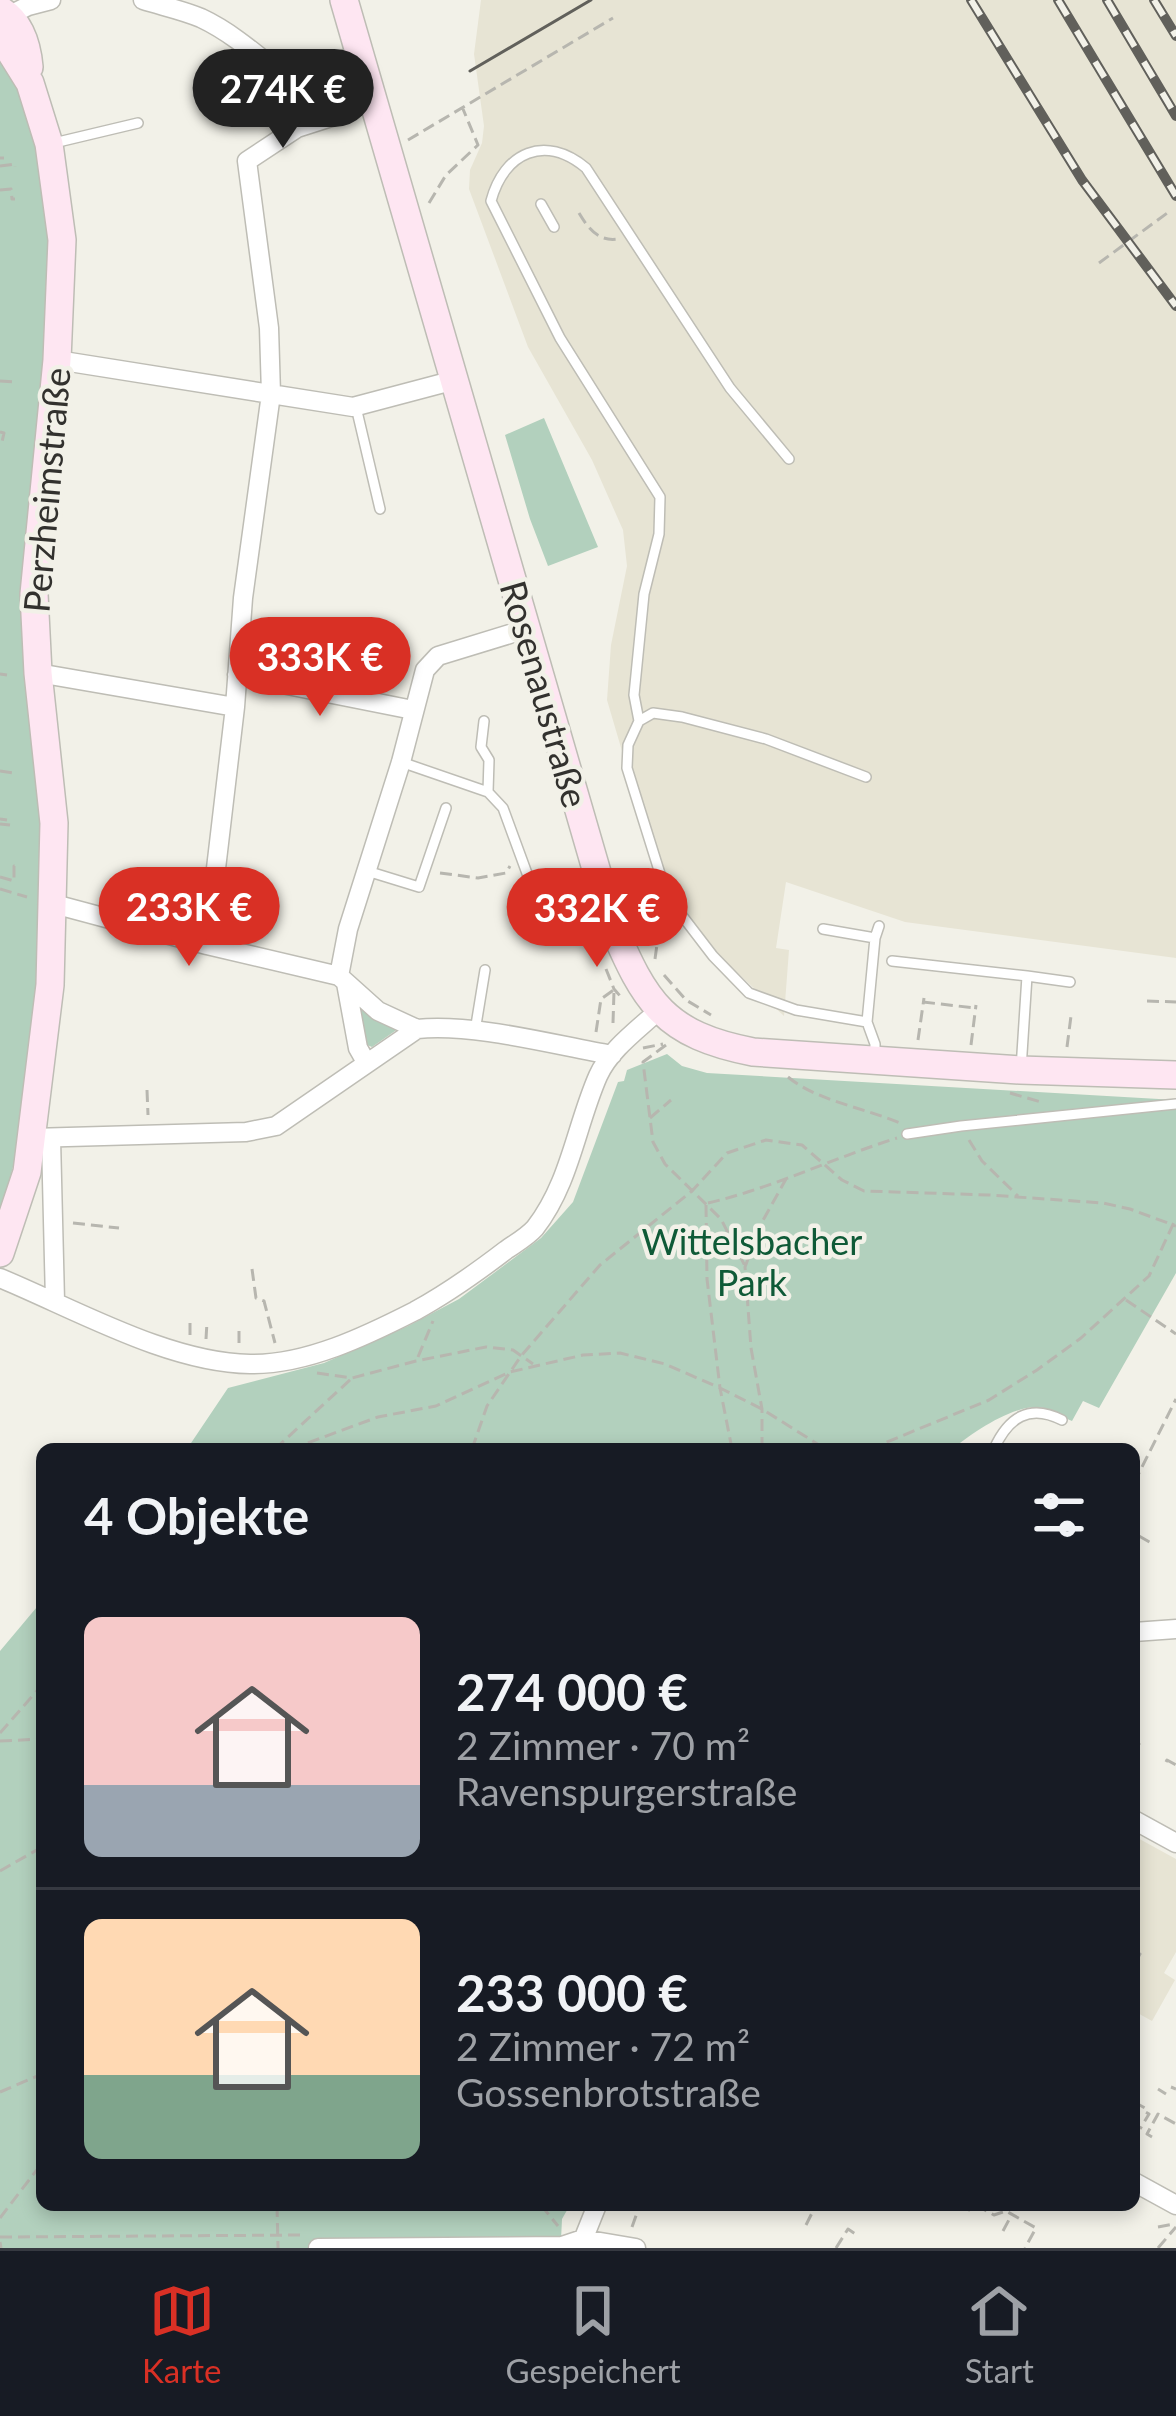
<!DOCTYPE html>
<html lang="de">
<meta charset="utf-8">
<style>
body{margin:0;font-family:Lato,sans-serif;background:#20242c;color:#f1f3f6;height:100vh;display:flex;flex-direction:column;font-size:45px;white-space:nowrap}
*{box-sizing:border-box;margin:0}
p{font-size:39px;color:#9ea1a6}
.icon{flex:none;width:66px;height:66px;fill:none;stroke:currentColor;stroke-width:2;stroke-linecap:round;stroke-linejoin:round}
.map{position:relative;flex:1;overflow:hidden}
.details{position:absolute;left:36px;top:1443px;width:1104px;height:768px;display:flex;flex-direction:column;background:#171b24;border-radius:18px;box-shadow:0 6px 18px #0003}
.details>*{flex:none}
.price{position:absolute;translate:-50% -102px;padding:0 27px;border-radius:42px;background:#d93025;color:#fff;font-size:39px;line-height:78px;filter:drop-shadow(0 3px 6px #0008)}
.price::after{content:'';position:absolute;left:50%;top:72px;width:36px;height:27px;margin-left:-18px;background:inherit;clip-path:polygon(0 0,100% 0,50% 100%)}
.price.active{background:#222;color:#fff}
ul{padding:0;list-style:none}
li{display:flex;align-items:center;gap:36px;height:300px;padding:0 48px}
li+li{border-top:3px solid #363941}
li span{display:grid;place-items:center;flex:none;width:336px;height:240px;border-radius:18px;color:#555}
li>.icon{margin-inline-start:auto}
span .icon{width:144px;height:144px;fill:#fffc;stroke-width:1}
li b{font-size:51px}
h2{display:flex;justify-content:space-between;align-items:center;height:144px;padding:0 48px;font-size:51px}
.menu{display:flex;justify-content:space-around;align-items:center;height:168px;border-top:3px solid #363941;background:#171b24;font-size:33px;color:#9ea1a6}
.menu a{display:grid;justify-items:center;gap:6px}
.menu .active{color:#d93025}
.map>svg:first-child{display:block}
</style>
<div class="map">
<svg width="1176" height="2248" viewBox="0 0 1176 2248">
<rect width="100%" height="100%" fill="#f2f1e8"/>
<path fill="#e7e4d4" d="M481 0H1176V958L905 922 786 882 776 948 789 950 784 1016 687 926 678 914 627 768 607 700 611 645 627 566 623 530 592 460 528 347 469 189 470 170 482 143 484 126 474 54Z
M1134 1836 1176 1859V1952L1164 1973 1175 1980 1152 2021 1134 2011Z"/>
<path fill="#b2d0bd" d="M0 60 23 85 50 207 46 358 47 898 21 1138 0 1214Z
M544 418 598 547 548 566 530 519 505 435Z
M361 1010 368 1012 396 1028 395 1031 372 1047 365 1044 359 1012Z
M667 1054 682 1066 707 1073 1176 1100V1273L1099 1408 1083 1401 1072 1421C1063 1417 1053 1411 1044 1408 1019 1401 971 1433 953 1449H187L228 1388 324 1363 408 1326 459 1299 541 1238 573 1202 618 1082 624 1081 627 1070Z
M42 1601V2205H570L562 2219 561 2240 547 2248H0V1651Z"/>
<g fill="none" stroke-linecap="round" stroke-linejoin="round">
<defs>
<path id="lane" d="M54 143 138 123
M541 204 554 227
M356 407 380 509
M789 459 730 388 586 168C545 134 504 152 491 201L560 338 660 497 659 534 644 594 634 695 639 721 628 745 627 768 667 896 713 956 749 993 796 1010 867 1022 875 1044V1053
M484 721 481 747 489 760 488 792
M639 721 653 713 682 717 766 739 866 777
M401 762 488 792 503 808 532 887
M367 871 419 887 446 808
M823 929 875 938
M892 961 1027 976 1021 1069
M1027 976 1070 982
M867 1022 875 938 879 926
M475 1031 485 970
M907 1134 961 1126 1176 1104
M994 1449C1008 1418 1029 1403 1062 1420"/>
<path id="street" d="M143 0C162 6 182 10 201 18 231 32 257 55 283 76
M0 20 28 6 51 0
M283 76 297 128 347 112
M283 76 359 56
M57 360 353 407 455 380
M38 673 235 707
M237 675 413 710
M54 904 207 945 339 976
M207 945 235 707 243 598 271 394 269 328 247 161 297 128
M339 976 348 929 401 762 425 670 438 656 526 629
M339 976 378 1011 417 1029
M346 983 358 1048 366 1062
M32 1138 246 1132 276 1126 417 1029C474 1023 554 1045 612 1055
M51 1139 55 1301
M0 1278C75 1309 169 1363 250 1364 306 1365 366 1336 415 1311 448 1293 476 1273 506 1250 516 1243 527 1237 535 1228 570 1183 576 1126 598 1076 610 1049 639 1029 660 1009
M1134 1632 1176 1629
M1134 1820 1176 1843
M1134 2182 1176 2205
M581 2245 597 2205
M318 2248 562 2246 583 2239 636 2248"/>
<path id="secondary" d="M344 0 612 924C645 1003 665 1035 753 1052L1020 1070 1176 1075
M0 10C20 22 27 44 29 67
M0 35 30 83 49 144 62 240 57 360 34 594 38 673 54 823 50 985 27 1172 0 1253"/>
</defs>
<use href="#lane" stroke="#bebdb5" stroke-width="12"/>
<use href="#street" stroke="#bebdb5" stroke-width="21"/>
<use href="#secondary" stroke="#bebdb5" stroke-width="30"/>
<path stroke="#b7b6af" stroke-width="3" stroke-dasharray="12 6" stroke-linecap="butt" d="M408 140 613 18
M0 158H4
M0 166 15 164V167
M0 190 11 189 12 199H15
M429 203 446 175 478 145 463 109
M579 213C588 228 598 242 618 239
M1099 263 1170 211
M0 381 14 382
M0 432 4 433 2 442
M0 674 7 675
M0 771 14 773
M0 819 7 820
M0 824 10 825
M440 873 478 878 506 873 510 866
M0 877 14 881V866L17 867
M0 889 27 897
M655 959 661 915
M606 969 614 989 621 997
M664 975 686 1000 711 1015
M1147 1001 1176 1002
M923 1002 975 1008
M613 1023 614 991
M596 1032 601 999 615 989
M918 1040 924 998
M666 1045 643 1062 653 1142 665 1164 721 1219 745 1266
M971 1045 976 1005
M1067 1047 1071 1016
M643 1048 663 1044
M788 1077C817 1101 865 1108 900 1123
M147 1090 148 1115
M1010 1093 1041 1102
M650 1118 671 1100
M969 1140 982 1161 1018 1196
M708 1203C773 1188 833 1158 897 1138
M706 1205 707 1279 720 1388 732 1449
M73 1223 119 1228
M252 1269 256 1298 264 1301 275 1343
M1126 1300 1176 1334
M190 1335V1321
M206 1339 207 1322
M239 1343V1331
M418 1357 433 1321
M317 1373 352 1378 416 1361 486 1347 513 1350 533 1364
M275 1449 351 1379
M291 1449 378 1417 436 1406 510 1372 583 1355 620 1353 665 1364 720 1388 762 1409 819 1445 821 1449
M472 1449 487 1406 521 1356 600 1265 692 1191 727 1153 766 1140 802 1145 842 1180 864 1191 989 1195 1103 1203 1130 1209 1176 1226
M762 1449V1409L751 1348 745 1267 762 1222 786 1179
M870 1449 989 1400 1037 1370 1081 1338 1149 1276 1176 1218
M1134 1483 1176 1399
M1139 1536 1153 1544
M0 1733 42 1685
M0 1741 42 1739
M1134 1741 1139 1744 1134 1752
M1166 1762 1167 1760 1176 1765
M0 1871 42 1847
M1134 1951 1140 1954 1134 1965
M1171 2087 1176 2089
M1158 2089 1166 2094
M0 2092 42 2074
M1134 2102 1145 2108 1144 2111 1149 2114 1140 2129
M1152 2137 1147 2134 1158 2114 1176 2124
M277 2205 278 2248
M541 2205 558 2226
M976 2205 994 2215 1006 2211 1036 2228 1025 2248
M743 2206V2205
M968 2211 971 2205
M0 2218 42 2163
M806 2225 816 2205
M632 2227 638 2210
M1158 2227 1174 2224
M1003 2231 1011 2216
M0 2237 304 2235
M0 2242 1 2248
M836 2248 848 2229 857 2235
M1158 2248 1176 2227"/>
<use href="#lane" stroke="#fff" stroke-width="9"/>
<use href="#street" stroke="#fff" stroke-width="18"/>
<use href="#secondary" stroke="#fee6f2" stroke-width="27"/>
<path stroke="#61605b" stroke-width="3" d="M470 71 591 0"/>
<defs>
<path id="rail" d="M971 0 1082 180 1176 306
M1058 0 1176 196
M1107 0 1176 116
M1154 0 1176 36"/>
</defs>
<use href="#rail" stroke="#61605b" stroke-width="10"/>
<use href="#rail" stroke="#f2f1e8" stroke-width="6" stroke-dasharray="18" stroke-linecap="butt"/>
</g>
<g text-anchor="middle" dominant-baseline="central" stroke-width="9" stroke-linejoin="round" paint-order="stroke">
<g font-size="36" fill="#32312e" stroke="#f2f1e8">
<text transform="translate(46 490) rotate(-85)">Perzheimstraße</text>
<text transform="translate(545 694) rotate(74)">Rosenaustraße</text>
</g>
<g font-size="36" fill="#0f5a37" stroke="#f2f1e8">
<text x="752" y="1241">Wittelsbacher<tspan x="752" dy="41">Park</tspan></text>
</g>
</g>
</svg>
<b class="price active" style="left:283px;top:151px">274K €</b>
<b class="price" style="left:320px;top:719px">333K €</b>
<b class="price" style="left:189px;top:969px">233K €</b>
<b class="price" style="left:597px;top:970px">332K €</b>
<section class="details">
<h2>4 Objekte<svg class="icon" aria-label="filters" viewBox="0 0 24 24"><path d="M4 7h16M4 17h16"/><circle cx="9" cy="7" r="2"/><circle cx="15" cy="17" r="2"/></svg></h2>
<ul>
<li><span style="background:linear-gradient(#f6c9c9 70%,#9aa5b1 0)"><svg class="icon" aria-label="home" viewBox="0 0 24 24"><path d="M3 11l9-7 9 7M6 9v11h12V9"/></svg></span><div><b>274 000 €</b><p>2 Zimmer · 70 m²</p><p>Ravenspurgerstraße</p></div></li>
<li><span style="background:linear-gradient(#ffd9b3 65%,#7fa58c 0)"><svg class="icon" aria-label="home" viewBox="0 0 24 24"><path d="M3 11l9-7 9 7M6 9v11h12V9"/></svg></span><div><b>233 000 €</b><p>2 Zimmer · 72 m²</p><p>Gossenbrotstraße</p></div></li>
</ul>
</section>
</div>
<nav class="menu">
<a class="active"><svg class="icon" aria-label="map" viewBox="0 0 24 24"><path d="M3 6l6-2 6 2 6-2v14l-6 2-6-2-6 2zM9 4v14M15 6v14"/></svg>Karte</a>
<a><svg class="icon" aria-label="saved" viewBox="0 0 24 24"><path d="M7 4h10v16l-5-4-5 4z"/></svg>Gespeichert</a>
<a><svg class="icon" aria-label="home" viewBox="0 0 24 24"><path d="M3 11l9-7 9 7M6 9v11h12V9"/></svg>Start</a>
</nav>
